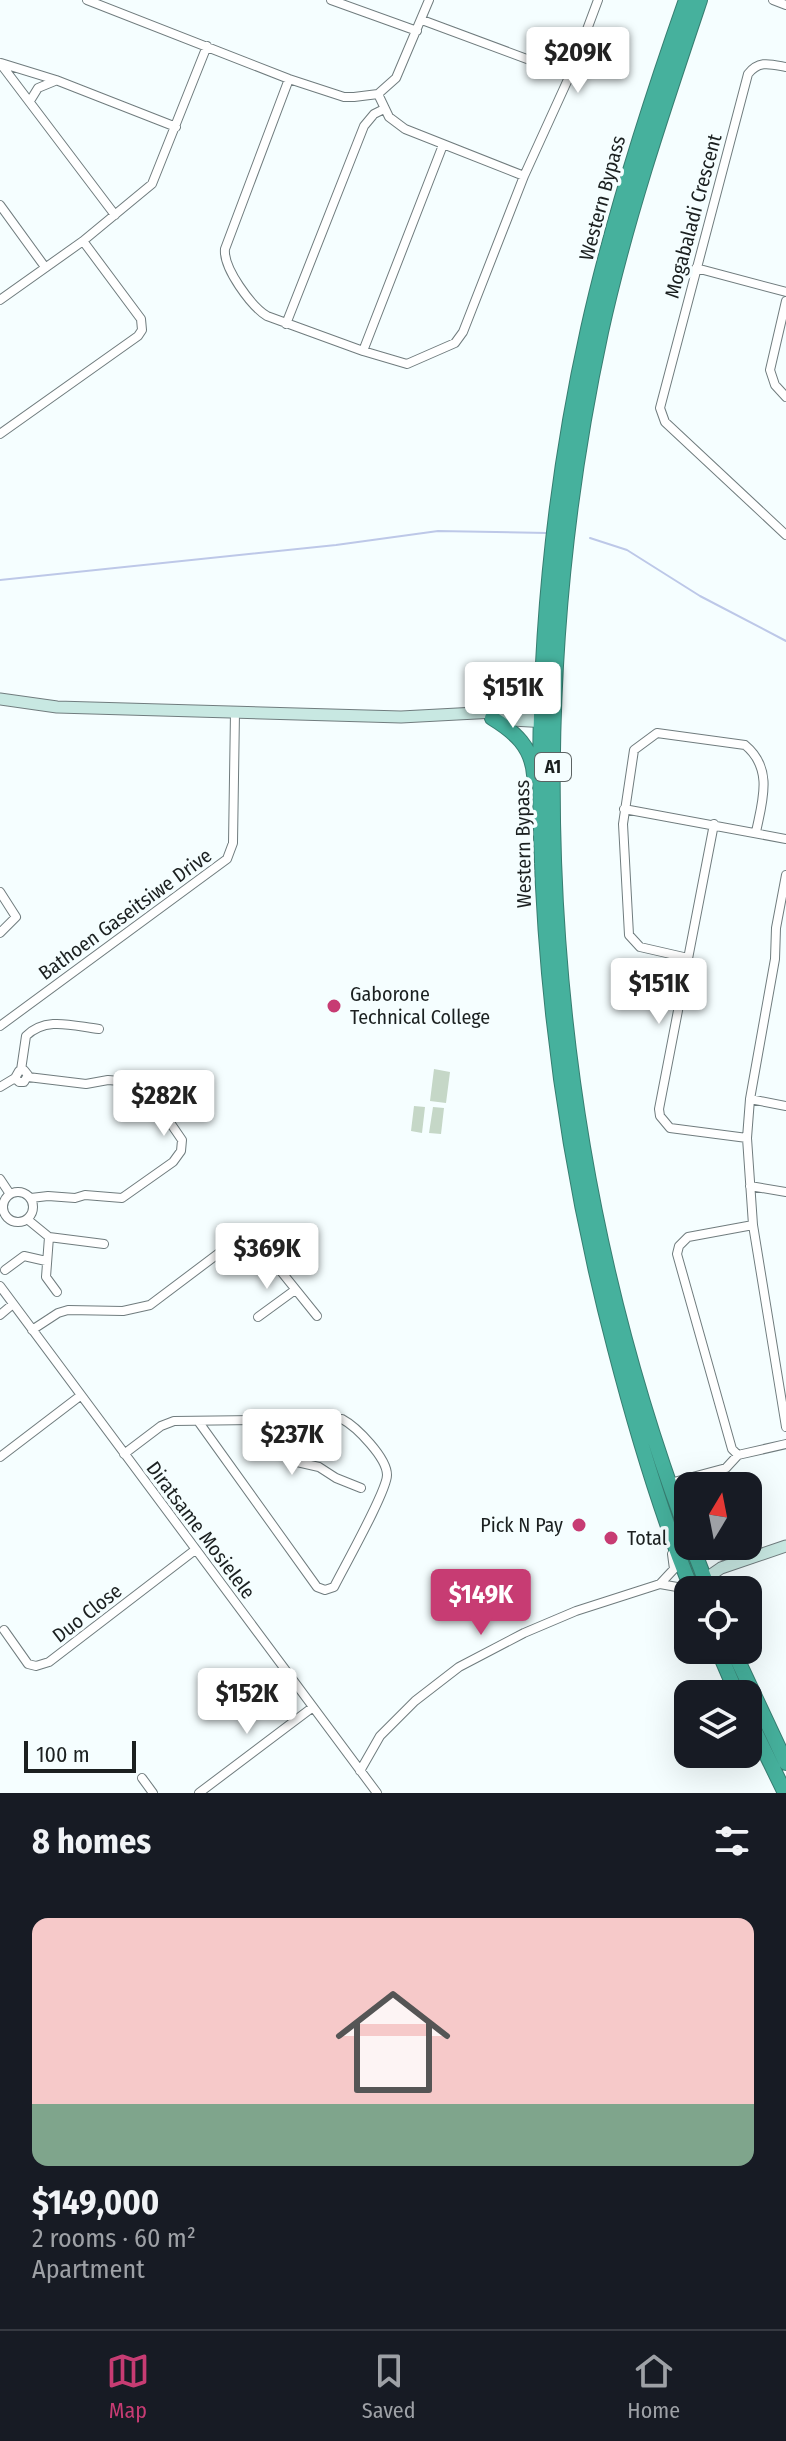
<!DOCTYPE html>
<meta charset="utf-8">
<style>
body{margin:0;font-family:"Fira Sans Condensed",sans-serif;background:#20242c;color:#f1f3f6;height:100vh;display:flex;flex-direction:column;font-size:30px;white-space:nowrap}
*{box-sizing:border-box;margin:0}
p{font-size:26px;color:#9ea1a6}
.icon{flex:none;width:44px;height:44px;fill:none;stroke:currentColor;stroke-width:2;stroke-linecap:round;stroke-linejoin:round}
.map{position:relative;height:1793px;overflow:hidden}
.side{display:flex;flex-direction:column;background:#171b24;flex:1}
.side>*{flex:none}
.needle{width:52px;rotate:10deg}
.controls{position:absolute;left:674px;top:1472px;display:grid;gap:16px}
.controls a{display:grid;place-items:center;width:88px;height:88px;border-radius:16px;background:#171b24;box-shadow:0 8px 32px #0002;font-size:40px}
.scale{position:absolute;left:24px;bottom:20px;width:112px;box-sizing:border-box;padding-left:8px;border:4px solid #1b2020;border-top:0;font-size:22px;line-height:28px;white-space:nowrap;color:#1b2020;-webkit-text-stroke:6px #f5feff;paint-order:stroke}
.price{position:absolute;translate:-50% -68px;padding:0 18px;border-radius:8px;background:#fff;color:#222;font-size:26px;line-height:52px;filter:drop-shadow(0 2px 4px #0008)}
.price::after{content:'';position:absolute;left:50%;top:48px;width:24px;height:18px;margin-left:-12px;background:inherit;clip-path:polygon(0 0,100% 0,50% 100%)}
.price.selected{background:#c73c73;color:#fff}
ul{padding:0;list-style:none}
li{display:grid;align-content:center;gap:16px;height:424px;padding:0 32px}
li+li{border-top:2px solid #363941}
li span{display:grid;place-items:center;height:248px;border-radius:16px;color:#555}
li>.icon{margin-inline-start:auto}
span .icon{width:144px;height:144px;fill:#fffc;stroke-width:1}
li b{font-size:34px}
h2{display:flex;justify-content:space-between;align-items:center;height:96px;padding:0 32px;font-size:34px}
.menu{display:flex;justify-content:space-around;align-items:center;height:112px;border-top:2px solid #363941;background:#171b24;font-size:22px;color:#9ea1a6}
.menu a{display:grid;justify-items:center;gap:4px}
.menu .selected{color:#c73c73}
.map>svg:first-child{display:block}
</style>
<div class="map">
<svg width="786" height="1793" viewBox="0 0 786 1793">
<rect width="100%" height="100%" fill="#f5feff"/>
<path fill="#c5d7c7" d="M434 1069 450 1072 446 1103 430 1101Z
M414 1106 425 1107 422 1133 411 1131Z
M433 1107 444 1108 441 1134 429 1133Z"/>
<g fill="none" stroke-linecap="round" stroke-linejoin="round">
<path stroke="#bdc8e8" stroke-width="2" d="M590 538 627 550 700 596 786 641
M0 580 336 545 438 531 547 533"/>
<defs>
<path id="street" d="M87 0 289 79 344 97H354L378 94 396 78 429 0
M331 0 417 31
M773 0 786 5
M422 20 570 75
M0 63 115 215
M1 63 56 80 176 127
M786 67C770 64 759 60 748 74L660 408 665 422 786 535
M289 79 225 249C223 268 251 306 267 316L363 351 407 364 455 343 463 332 524 176 570 75 598 0
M378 94 389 117 405 129 524 176
M30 101 38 88 55 81
M0 205 45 267
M696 268 786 292
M0 300 83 241 152 184 207 46
M786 301 770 370 775 385 786 397
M286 324 364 126 374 114 384 109
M363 351 443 145
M0 434 138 336 142 330 141 319 83 241
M624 809 786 839
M714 824 659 1109 660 1116 670 1128 747 1138
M786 875 776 928 775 959 750 1099 747 1138 753 1225 786 1427
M0 892 16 917 0 933
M688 958 640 947 629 935 623 824 634 750 657 733 745 745C774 769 762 802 756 832
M0 1026 227 859 233 843 235 712
M21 1070 26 1036C46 1016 73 1026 99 1029
M28 1077 86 1084 108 1080 143 1083 182 1140 181 1151 173 1162 122 1198 85 1195 75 1198 48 1196 31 1198
M0 1087 15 1078 19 1071 24 1070 28 1075 24 1082H19L15 1078
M750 1099 786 1106
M0 1179 10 1194
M750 1186 786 1192
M3 1207a15 15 0 1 1 30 0a15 15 0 1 1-30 0Z
M27 1219 49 1237 104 1244
M753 1225 688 1237 679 1246 677 1254 732 1449 738 1455 786 1444
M49 1237 46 1277 57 1292
M5 1270 24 1256 46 1261
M0 1286 377 1793
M0 1315 13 1304
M258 1317 295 1290
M32 1330 58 1313 68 1310 123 1311 150 1305 235 1241 245 1238 259 1244 317 1316
M252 1420 281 1452 297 1462 319 1467 336 1478 361 1488
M124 1454 161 1426 174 1421 342 1419C357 1427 387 1458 387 1475 387 1491 344 1567 334 1587L325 1590 317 1587 198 1421
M0 1457 80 1396
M670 1483 726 1468 738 1455
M660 1584 677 1587 688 1595
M4 1630 28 1664 36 1666 49 1662 195 1550
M360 1771 380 1736 415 1701 459 1667 524 1633 576 1611 660 1584 674 1569 672 1554
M142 1778 153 1793
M199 1793 313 1707"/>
<path id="secondary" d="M0 699 57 707 401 717 495 712 546 713
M497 719 547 722
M707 1546 722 1554 743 1557
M705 1579 721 1568 786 1546"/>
<path id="highway" d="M686 0C648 108 613 217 588 329 514 664 528 1018 615 1349 636 1430 660 1512 692 1590
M492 718C515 732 532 747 534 775
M688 1535C544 1154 515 731 601 332 626 219 663 110 700 0
M692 1546 709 1590
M718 1650 737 1694
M733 1650 786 1763
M748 1717 785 1793"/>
</defs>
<use href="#street" stroke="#707c7e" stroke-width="10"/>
<use href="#secondary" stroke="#707c7e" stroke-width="13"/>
<use href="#highway" stroke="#377e71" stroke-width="16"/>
<use href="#street" stroke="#fff" stroke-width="8"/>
<use href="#secondary" stroke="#c8e8e2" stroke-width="11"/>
<use href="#highway" stroke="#46b19d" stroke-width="14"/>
</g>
<g fill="#c73c73" stroke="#f5feff" stroke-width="3">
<circle cx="334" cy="1006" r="8"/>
<circle cx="579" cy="1525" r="8"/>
<circle cx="611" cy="1538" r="8"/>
</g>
<g text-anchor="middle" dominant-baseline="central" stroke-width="7" stroke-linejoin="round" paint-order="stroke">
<rect fill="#f5feff" stroke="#5c6363" stroke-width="2" x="535" y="753" width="36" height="28" rx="6"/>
<g font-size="18" font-weight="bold" fill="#1b2020">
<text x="553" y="767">A1</text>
</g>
<g font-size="20" fill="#1b2020" stroke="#f5feff">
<text transform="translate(602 198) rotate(-75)">Western Bypass</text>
<text transform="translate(693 216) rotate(-75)">Mogabaladi Crescent</text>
<text transform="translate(523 844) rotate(-91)">Western Bypass</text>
<text transform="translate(125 914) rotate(-36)">Bathoen Gaseitsiwe Drive</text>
<text transform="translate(201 1530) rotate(53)">Diratsame Mosielele</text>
<text transform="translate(87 1613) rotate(-38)">Duo Close</text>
</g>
<g font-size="20" fill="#1b2020" stroke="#f5feff" text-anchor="start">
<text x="350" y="994">Gaborone<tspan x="350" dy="23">Technical College</tspan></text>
<text x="563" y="1525" text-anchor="end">Pick N Pay</text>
<text x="627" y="1538">Total</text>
</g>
</g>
</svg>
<div class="controls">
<a><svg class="needle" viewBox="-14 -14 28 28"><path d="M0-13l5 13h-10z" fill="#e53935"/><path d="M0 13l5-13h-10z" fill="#9ea1a6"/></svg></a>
<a><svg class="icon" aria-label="locate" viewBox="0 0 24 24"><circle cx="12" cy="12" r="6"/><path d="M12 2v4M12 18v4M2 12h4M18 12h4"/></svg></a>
<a><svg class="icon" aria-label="layers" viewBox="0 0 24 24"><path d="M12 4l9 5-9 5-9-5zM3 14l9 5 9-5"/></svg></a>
</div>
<div class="scale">100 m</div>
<b class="price" style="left:578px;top:95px">$209K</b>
<b class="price" style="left:513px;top:730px">$151K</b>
<b class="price" style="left:659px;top:1026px">$151K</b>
<b class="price" style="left:164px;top:1138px">$282K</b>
<b class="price" style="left:267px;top:1291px">$369K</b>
<b class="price" style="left:292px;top:1477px">$237K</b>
<b class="price selected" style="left:481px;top:1637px">$149K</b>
<b class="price" style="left:247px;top:1736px">$152K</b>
</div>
<section class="side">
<h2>8 homes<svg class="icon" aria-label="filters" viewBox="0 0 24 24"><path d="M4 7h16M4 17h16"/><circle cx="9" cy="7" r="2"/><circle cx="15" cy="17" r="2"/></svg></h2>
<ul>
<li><span style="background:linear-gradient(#f6c9c9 75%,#7fa58c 0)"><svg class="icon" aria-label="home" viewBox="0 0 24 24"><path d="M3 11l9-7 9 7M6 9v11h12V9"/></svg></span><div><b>$149,000</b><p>2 rooms · 60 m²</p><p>Apartment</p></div></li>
</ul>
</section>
<nav class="menu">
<a class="selected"><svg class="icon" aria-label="map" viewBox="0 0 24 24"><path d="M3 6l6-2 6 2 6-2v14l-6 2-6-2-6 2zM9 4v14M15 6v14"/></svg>Map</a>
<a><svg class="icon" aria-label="saved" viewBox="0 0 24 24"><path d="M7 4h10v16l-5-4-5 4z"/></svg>Saved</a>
<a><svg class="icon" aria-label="home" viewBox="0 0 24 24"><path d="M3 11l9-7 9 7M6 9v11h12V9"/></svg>Home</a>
</nav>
